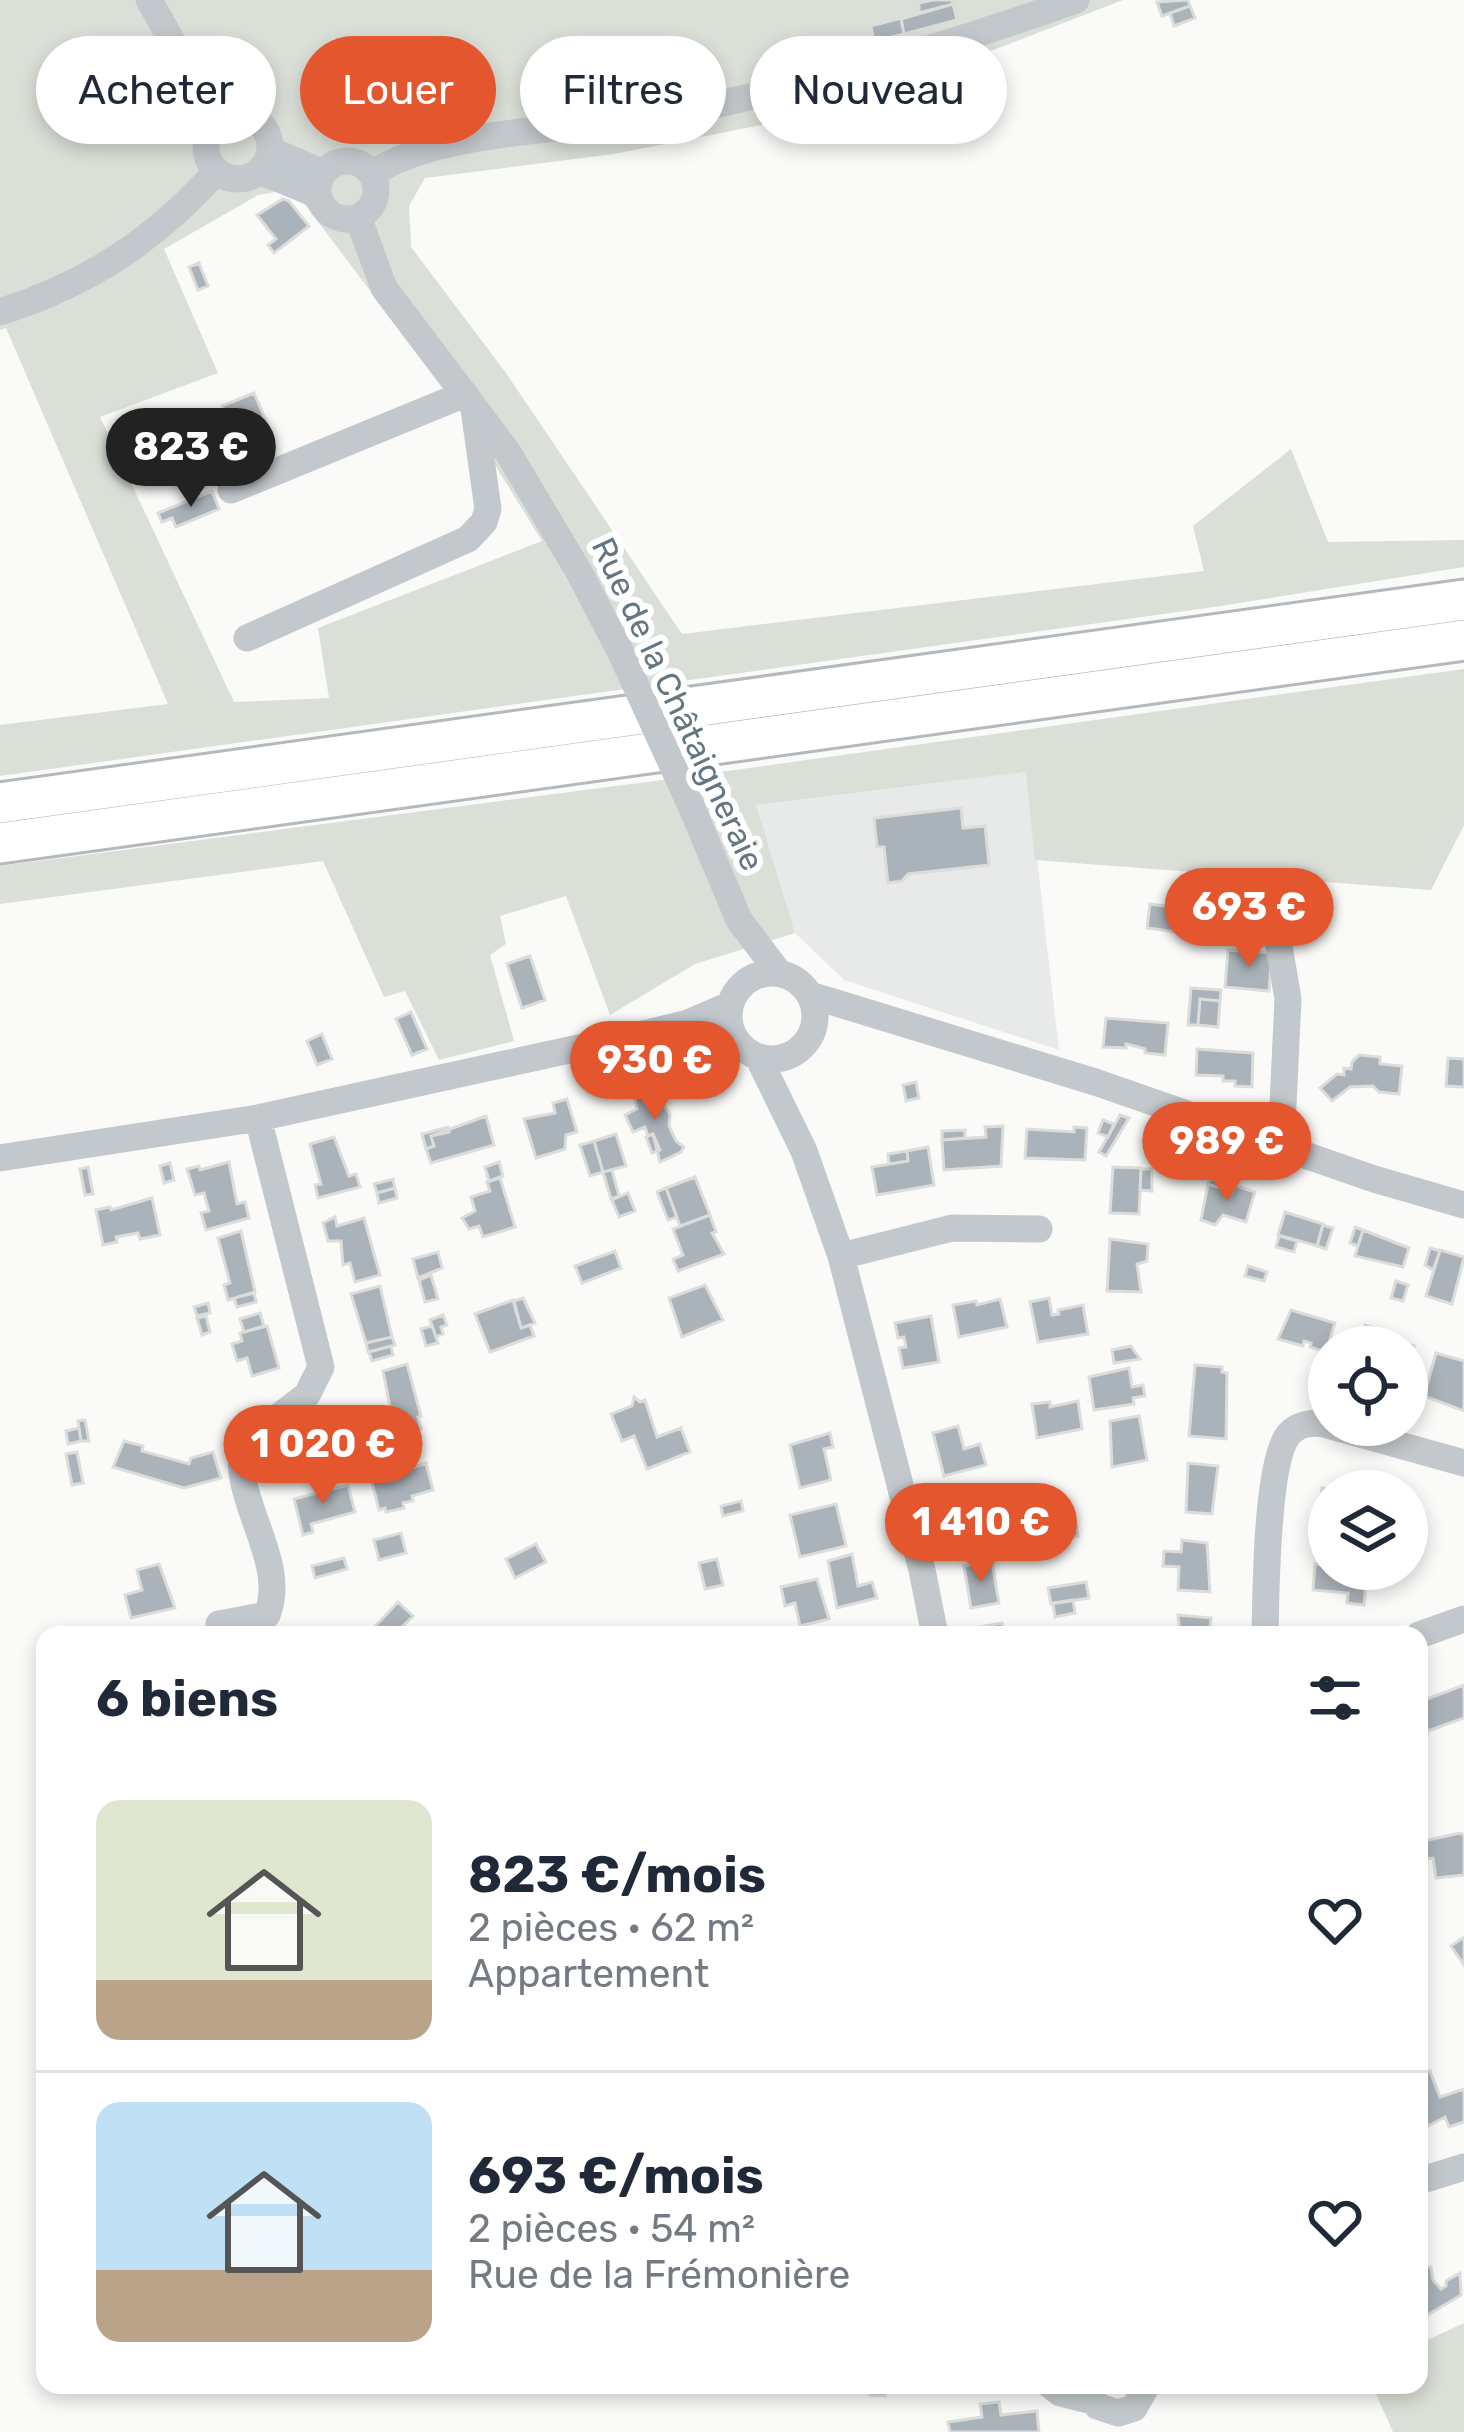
<!DOCTYPE html>
<html lang="fr">
<meta charset="utf-8">
<style>
body{margin:0;font-family:Rubik,sans-serif;background:#f2f2f3;color:#1f2937;height:100vh;display:flex;flex-direction:column;font-size:45px;white-space:nowrap}
*{box-sizing:border-box;margin:0}
p{font-size:39px;color:#747a83}
.icon{flex:none;width:66px;height:66px;fill:none;stroke:currentColor;stroke-width:2;stroke-linecap:round;stroke-linejoin:round}
.map{position:relative;flex:1;overflow:hidden}
.sheet{position:absolute;left:36px;top:1626px;width:1392px;height:768px;display:flex;flex-direction:column;background:#fff;border-radius:24px;box-shadow:0 6px 18px #0003}
.sheet>*{flex:none}
.guide{position:absolute;left:36px;top:36px;width:1392px;height:108px;display:flex;gap:24px}
.fabs{position:absolute;left:1308px;top:1326px;display:grid;gap:24px}
.fabs a{display:grid;place-items:center;width:120px;height:120px;border-radius:50%;background:#fff;box-shadow:0 6px 18px #0003;font-size:60px}
.price{position:absolute;translate:-50% -102px;padding:0 27px;border-radius:42px;background:#e4572e;color:#fff;font-size:39px;line-height:78px;filter:drop-shadow(0 3px 6px #0008)}
.price::after{content:'';position:absolute;left:50%;top:72px;width:36px;height:27px;margin-left:-18px;background:inherit;clip-path:polygon(0 0,100% 0,50% 100%)}
.price.active{background:#222;color:#fff}
ul{padding:0;list-style:none}
li{display:flex;align-items:center;gap:36px;height:300px;padding:0 60px}
li+li{border-top:3px solid #e0e1e3}
li span{display:grid;place-items:center;flex:none;width:336px;height:240px;border-radius:24px;color:#555}
li>.icon{margin-inline-start:auto}
span .icon{width:144px;height:144px;fill:#fffc;stroke-width:1}
li b{font-size:51px}
h2{display:flex;justify-content:space-between;align-items:center;height:144px;padding:0 60px;font-size:51px}
.chip{padding:0 42px;border-radius:54px;background:#fff;box-shadow:0 6px 18px #0003;font-size:42px;line-height:108px}
.chip.active{background:#e4572e;color:#fff}
.map>svg:first-child{display:block}
</style>
<div class="map">
<svg width="1464" height="2432" viewBox="0 0 1464 2432">
<rect width="100%" height="100%" fill="#fafaf8"/>
<path fill="#e8e9e9" d="M1027 772 1059 1050 844 980 795 933 755 805Z"/>
<path fill="#dadfd7" fill-rule="evenodd" d="M0 0H1123L837 110 614 154 425 178 409 206 411 247 506 373 682 634 1204 571 1193 526 1291 449 1328 542 1464 540V567L1214 607 0 776V725L168 704 6 328 0 330ZM282 191 300 198 464 415 542 541 318 628 329 698 234 702 100 417 218 373 164 249 258 195Z
M1464 669V825L1431 890 1035 860 1026 772 756 805 795 933 695 964 610 1015 566 896 500 916 506 944 490 955 514 1041 439 1060 405 991 384 997 323 861 0 904V866L662 780Z
M1464 2323V2432H1393L1372 2385H1419V2344Z"/>
<path fill="#aab3b9" stroke="#dcdcda" stroke-width="3" d="M933 0H952L953 4 919 13V3Z
M1188 0 1190 6 1162 16 1157 2Z
M953 4 957 20 904 34 901 19Z
M1190 6 1195 18 1174 26 1170 13Z
M901 18 904 34 874 42 871 26Z
M283 199 289 201 309 226 274 253 268 245 276 239 257 215Z
M199 263 208 286 198 290 189 267Z
M254 393 273 438 240 451 222 406Z
M212 491 219 509 176 527 172 518 162 522 158 513Z
M961 808 963 828 985 826 989 865 908 874 902 881 888 883 884 847H877L874 818Z
M1150 904 1266 920 1263 943 1147 928Z
M1228 950 1272 953 1269 991 1225 987Z
M530 956 545 1000 522 1008 507 964Z
M1191 988 1221 990 1220 1001 1200 999 1198 1025H1188Z
M1200 999 1220 1001 1218 1027 1198 1025Z
M411 1012 427 1049 412 1055 396 1019Z
M1106 1018 1168 1023 1165 1055 1145 1053V1049L1131 1045 1126 1044V1048L1103 1047Z
M322 1034 332 1059 317 1065 307 1041Z
M1197 1049 1253 1053 1252 1087 1235 1086V1081H1223V1076L1196 1075Z
M1359 1055 1380 1057V1064L1402 1066 1399 1094 1379 1092 1373 1086 1350 1087 1332 1101 1320 1088 1337 1074 1344 1075V1068L1351 1069 1352 1062Z
M1448 1058 1464 1059V1087L1446 1086Z
M605 1082a7 7 0 1 1 14 0a7 7 0 1 1-14 0Z
M916 1082 919 1098 906 1101 903 1085Z
M656 1089 670 1115 669 1126 676 1141 684 1147 681 1152 660 1162 653 1134 648 1136 645 1127 633 1132 625 1115 637 1109 634 1094Z
M567 1099 577 1132 566 1135 565 1149 536 1158 524 1119 555 1113 553 1103Z
M1120 1115 1129 1118 1106 1156 1099 1152Z
M486 1116 494 1145 431 1163 426 1149 434 1146 431 1136Z
M1103 1120 1114 1124 1108 1137 1098 1133Z
M1003 1126 1001 1166 944 1170 942 1140 986 1137 985 1127Z
M448 1127 449 1132 431 1136 434 1146 426 1149 422 1134Z
M1074 1127 1087 1128 1085 1160 1025 1158 1027 1129 1074 1132Z
M965 1130V1138L942 1140V1131Z
M1172 1133 1201 1144 1198 1151 1171 1142Z
M616 1134 626 1166 603 1172 594 1141Z
M653 1134 660 1150 652 1153 646 1137Z
M334 1137 349 1176 356 1174 360 1187 318 1198 315 1185 321 1184 310 1144Z
M594 1141 603 1172 590 1176 580 1145Z
M928 1147 934 1185 877 1195 872 1167 908 1161 907 1151Z
M907 1151 908 1161 889 1164 888 1154Z
M229 1162 237 1204 245 1202 249 1218 206 1230 201 1213 209 1211 204 1193 195 1195 187 1169 199 1166 200 1170Z
M499 1162 503 1176 489 1181 485 1167Z
M170 1163 174 1180 164 1183 160 1166Z
M88 1167 93 1194 85 1195 80 1169Z
M1113 1167 1141 1168 1139 1214 1110 1213Z
M1141 1169H1152V1191L1140 1190Z
M612 1170 619 1196 611 1199 603 1172Z
M695 1177 710 1215 680 1226 666 1188Z
M500 1178 515 1227 483 1237 479 1226 469 1229 462 1218 475 1211 471 1197 490 1191 487 1182Z
M393 1179 395 1188 377 1193 374 1184Z
M1210 1179 1234 1185 1232 1192 1208 1184Z
M1208 1184 1232 1192 1234 1185 1255 1192 1246 1222 1223 1215 1215 1225 1201 1220Z
M395 1188 397 1198 379 1203 377 1193Z
M666 1188 677 1217 668 1220 657 1192Z
M628 1193 635 1211 619 1217 612 1200Z
M152 1198 160 1235 140 1239 138 1233 116 1237 117 1242 103 1245 96 1210 110 1207 111 1210Z
M1285 1212 1323 1224 1317 1246 1278 1235Z
M710 1215 716 1232 712 1233 724 1254 678 1271 673 1259 683 1255 673 1229Z
M335 1217 337 1226 364 1218 380 1275 355 1282 350 1263 343 1265 341 1241H328L323 1223Z
M1323 1225 1333 1228 1326 1249 1317 1246Z
M1355 1227 1363 1230 1358 1246 1350 1243Z
M1363 1230 1409 1248 1403 1267 1355 1256Z
M241 1231 255 1292 228 1300 224 1285 230 1283 218 1238Z
M1279 1236 1297 1241 1294 1252 1276 1247Z
M1110 1239 1148 1244 1147 1261 1137 1264 1141 1292 1107 1291Z
M1430 1248 1440 1251 1433 1270 1425 1265Z
M1440 1250 1464 1257 1452 1304 1426 1296Z
M615 1251 621 1268 582 1283 575 1266Z
M438 1252 442 1268 418 1278 413 1259Z
M1248 1266 1267 1272 1264 1281 1245 1276Z
M431 1275 438 1299 425 1302 419 1280Z
M1396 1281 1408 1285 1403 1301 1391 1298Z
M705 1285 723 1320 682 1337 669 1298Z
M380 1286 392 1337 366 1343 351 1294Z
M254 1293 256 1302 237 1307 234 1298Z
M523 1298 535 1323 521 1328 514 1301Z
M1049 1298 1052 1315 1059 1314 1058 1310 1083 1305 1088 1334 1038 1342 1030 1302Z
M1000 1299 1007 1327 959 1337 953 1305 976 1301 977 1305Z
M513 1300 521 1328 530 1325 534 1336 490 1352 475 1314Z
M208 1303 210 1313 197 1316 194 1307Z
M1291 1310 1335 1323 1326 1352 1310 1347 1311 1343 1304 1341 1303 1346 1278 1339Z
M260 1313 264 1326 244 1332 240 1319Z
M443 1315 447 1325 441 1327 443 1334 436 1337 430 1320Z
M206 1316 210 1332 202 1335 197 1318Z
M931 1316 939 1362 903 1368 899 1348 906 1347 904 1337 898 1338 895 1323Z
M1365 1325 1380 1329 1376 1340 1362 1335Z
M267 1326 279 1368 252 1376 247 1358 237 1361 232 1344 242 1341 240 1333Z
M432 1326 438 1343 426 1346 421 1329Z
M1362 1335 1400 1347 1401 1342 1414 1346 1407 1370V1347H1359Z
M392 1337 395 1345 368 1352 366 1343Z
M391 1346 393 1355 372 1361 369 1352Z
M1131 1346 1140 1359 1114 1363 1112 1350Z
M1436 1353 1464 1361V1411L1424 1396Z
M407 1364 421 1416 418 1417 421 1429 403 1434 400 1422 396 1423 391 1412 383 1371Z
M1195 1365 1222 1367V1372L1227 1373 1226 1439 1189 1436Z
M1408 1367 1421 1371 1414 1393 1407 1391Z
M1129 1368 1132 1387 1143 1385 1145 1396 1133 1398 1134 1404 1094 1410 1089 1377Z
M634 1397 640 1402 645 1400 657 1437 681 1428 690 1452 647 1469 634 1436 622 1441 611 1414 632 1406Z
M1078 1401 1082 1429 1037 1438 1032 1404 1050 1402V1407Z
M1139 1416 1147 1460 1112 1467 1110 1421Z
M85 1420 89 1441H81L78 1421Z
M958 1426 964 1449 980 1444 986 1465 944 1476 933 1433Z
M79 1428 81 1441 68 1444 66 1431Z
M830 1433 833 1447 824 1449 831 1480 800 1488 790 1445Z
M124 1441 143 1446 142 1451 189 1464 191 1458 213 1452 221 1478 184 1488 113 1467Z
M77 1452 83 1483 72 1485 66 1454Z
M426 1463 433 1490 412 1496 413 1501 403 1503 404 1508 386 1512 385 1508 379 1510 372 1482Z
M1188 1463 1218 1466 1212 1514 1186 1512Z
M348 1485 355 1512 311 1524 313 1532 303 1535 294 1499Z
M1011 1485 1013 1503 1000 1505 996 1488Z
M1346 1485 1368 1487V1491H1329V1517L1319 1516 1322 1488 1345 1491Z
M998 1497 1000 1505 1008 1504 1013 1537 976 1544 972 1501Z
M741 1501 743 1511 723 1516 721 1506Z
M836 1504 846 1546 800 1557 790 1515Z
M1076 1525 1078 1536 1059 1540 1057 1528Z
M401 1533 406 1553 379 1560 374 1540Z
M1182 1540 1207 1543 1210 1592 1178 1590 1179 1567 1163 1566 1164 1551 1181 1552Z
M536 1544 546 1562 515 1578 506 1559Z
M852 1554 858 1586 872 1582 877 1598 837 1608 828 1561Z
M344 1558 347 1569 315 1578 312 1566Z
M717 1559 723 1585 705 1589 699 1563Z
M992 1562 999 1603 971 1608 964 1566Z
M159 1564 175 1608 131 1618 125 1595 142 1590 137 1570Z
M1315 1564 1367 1574 1364 1605 1347 1603 1348 1593 1313 1590Z
M817 1579 829 1619 800 1626 795 1603 785 1606 781 1587Z
M1086 1582 1089 1598 1051 1604 1048 1588Z
M1073 1600 1075 1613 1055 1617 1053 1603Z
M398 1602 413 1616 403 1626 414 1635H367Z
M1178 1615 1211 1618 1209 1635H1180Z
M1002 1623 1004 1635H970L969 1629Z
M1464 1685V1718L1428 1731 1419 1702Z
M1460 1833 1464 1835V1875L1436 1878 1433 1858 1422 1859 1419 1842Z
M1464 1937V1965L1451 1946Z
M1430 2071 1440 2097 1464 2089V2122L1449 2127 1445 2117 1428 2126 1420 2105 1419 2075Z
M1425 2266 1431 2267 1433 2280 1441 2289 1446 2286V2281L1460 2273 1461 2295 1419 2320V2269Z
M819 2385H886L885 2396 870 2395V2390Z
M999 2402 1001 2415 1037 2411 1039 2432H950L948 2422 982 2417 980 2404Z"/>
<g fill="none" stroke-linecap="round" stroke-linejoin="round">
<defs>
<path id="highway" d="M0 803 1464 600
M0 843 1464 640"/>
</defs>
<use href="#highway" stroke="#b4b9bd" stroke-width="45"/>
<path stroke="#c3c8cc" stroke-width="27" d="M149 0 218 123
M206 147a32 32 0 1 1 64 0a32 32 0 1 1-64 0Z
M270 150 323 173
M318 190a29 29 0 1 1 58 0a29 29 0 1 1-58 0Z
M260 171 318 195
M372 174C439 127 592 130 677 113 813 85 945 47 1076 0
M358 217 384 288 507 451 579 572 621 653
M0 312C88 284 155 240 217 171
M231 490 465 394
M247 638 468 539 484 522 488 509 474 409
M692 808 739 920 779 973
M1278 940 1288 999 1281 1147
M729 1016a43 43 0 1 1 86 0a43 43 0 1 1-86 0Z
M810 995 1095 1082 1374 1179 1464 1205
M758 1057 804 1151 841 1256 922 1570 935 1635
M0 1158 258 1118 647 1033 688 1023 730 1005
M841 1256 952 1228 1039 1229
M221 1635 219 1624 267 1615C289 1560 231 1501 243 1444L307 1395 321 1367 258 1118
M1265 1635C1266 1595 1266 1461 1289 1434 1298 1424 1312 1422 1324 1424L1464 1463
M1419 1635 1464 1619
M1419 2181 1464 2167
M1050 2385 1060 2393 1092 2401
M1086 2385 1097 2406 1118 2413 1134 2408 1147 2385"/>
<use href="#highway" stroke="#fff" stroke-width="39"/>
<path stroke="#c3c8cc" stroke-width="27" d="M621 653 692 808"/>
</g>
<g text-anchor="middle" dominant-baseline="central" stroke-width="12" stroke-linejoin="round" paint-order="stroke">
<g font-size="33" fill="#657683" stroke="#fff">
<text transform="translate(678 704) rotate(65)">Rue de la Châtaigneraie</text>
</g>
</g>
</svg>
<div class="fabs">
<a><svg class="icon" aria-label="locate" viewBox="0 0 24 24"><circle cx="12" cy="12" r="6"/><path d="M12 2v4M12 18v4M2 12h4M18 12h4"/></svg></a>
<a><svg class="icon" aria-label="layers" viewBox="0 0 24 24"><path d="M12 4l9 5-9 5-9-5zM3 14l9 5 9-5"/></svg></a>
</div>
<b class="price active" style="left:191px;top:510px">823 €</b>
<b class="price" style="left:1249px;top:970px">693 €</b>
<b class="price" style="left:655px;top:1123px">930 €</b>
<b class="price" style="left:1227px;top:1204px">989 €</b>
<b class="price" style="left:323px;top:1507px">1 020 €</b>
<b class="price" style="left:981px;top:1585px">1 410 €</b>
<div class="guide">
<a class="chip">Acheter</a>
<a class="chip active">Louer</a>
<a class="chip">Filtres</a>
<a class="chip">Nouveau</a>
</div>
<section class="sheet">
<h2>6 biens<svg class="icon" aria-label="filters" viewBox="0 0 24 24"><path d="M4 7h16M4 17h16"/><circle cx="9" cy="7" r="2"/><circle cx="15" cy="17" r="2"/></svg></h2>
<ul>
<li><span style="background:linear-gradient(#dfe7d0 75%,#b9a48a 0)"><svg class="icon" aria-label="home" viewBox="0 0 24 24"><path d="M3 11l9-7 9 7M6 9v11h12V9"/></svg></span><div><b>823 €/mois</b><p>2 pièces · 62 m²</p><p>Appartement</p></div><svg class="icon" aria-label="heart" viewBox="0 0 24 24"><path d="M12 20l-8-8c-3-5 5-10 8-4 3-6 11-1 8 4z"/></svg></li>
<li><span style="background:linear-gradient(#bfe0f5 70%,#b9a48a 0)"><svg class="icon" aria-label="home" viewBox="0 0 24 24"><path d="M3 11l9-7 9 7M6 9v11h12V9"/></svg></span><div><b>693 €/mois</b><p>2 pièces · 54 m²</p><p>Rue de la Frémonière</p></div><svg class="icon" aria-label="heart" viewBox="0 0 24 24"><path d="M12 20l-8-8c-3-5 5-10 8-4 3-6 11-1 8 4z"/></svg></li>
</ul>
</section>
</div>
